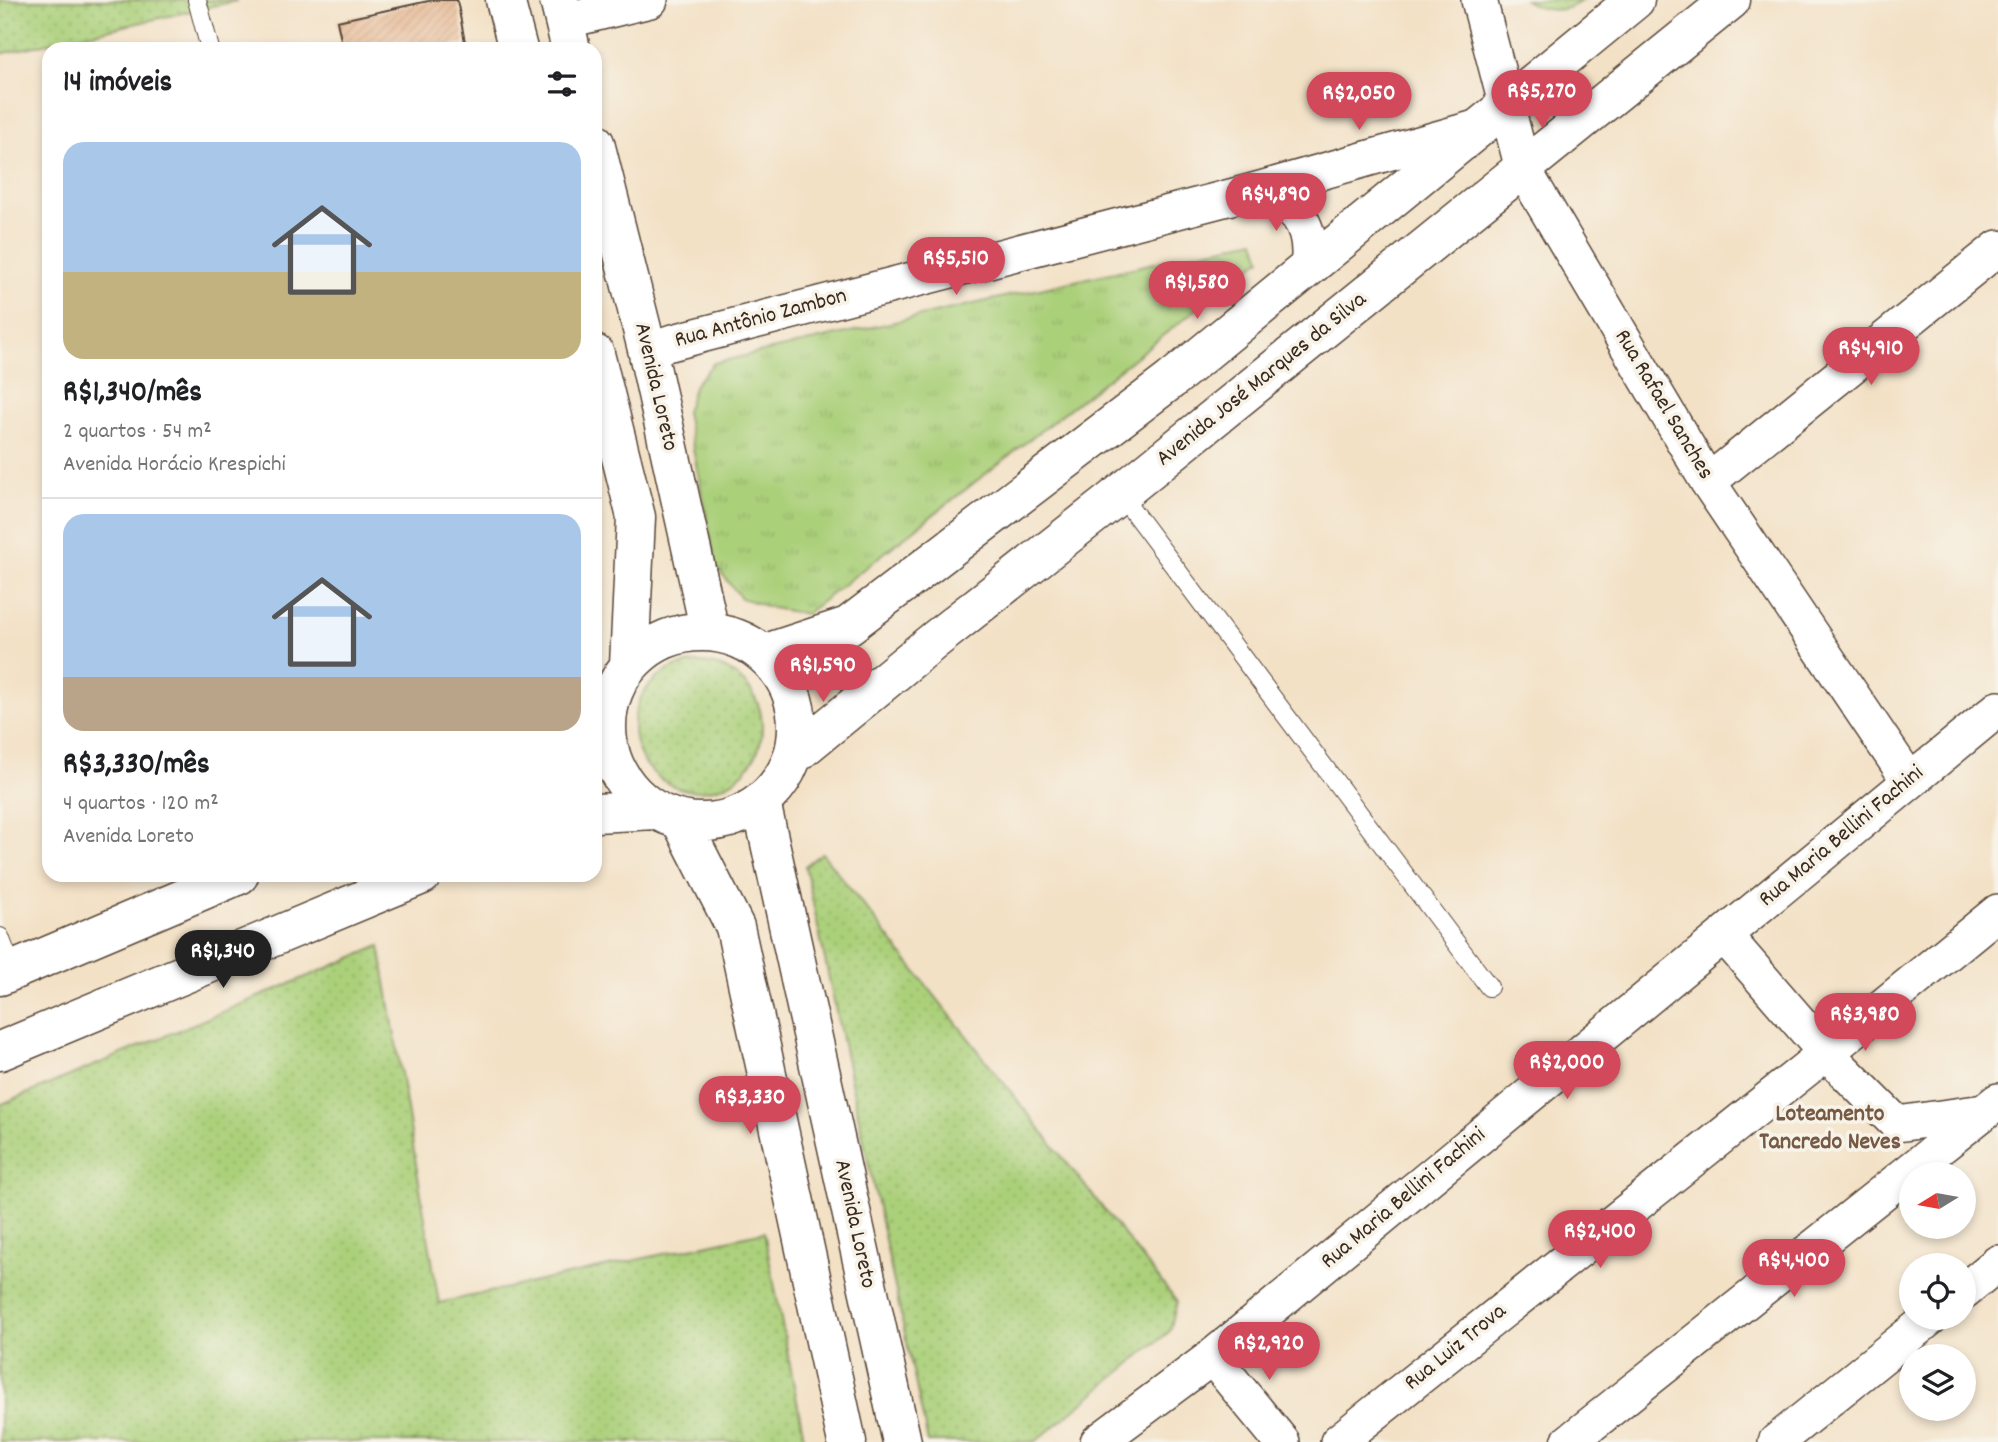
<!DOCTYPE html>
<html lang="pt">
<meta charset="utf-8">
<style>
body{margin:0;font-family:Dekko,sans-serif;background:#f6f6f6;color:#202124;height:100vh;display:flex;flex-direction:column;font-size:26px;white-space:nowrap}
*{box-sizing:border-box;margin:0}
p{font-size:23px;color:#757577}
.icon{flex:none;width:38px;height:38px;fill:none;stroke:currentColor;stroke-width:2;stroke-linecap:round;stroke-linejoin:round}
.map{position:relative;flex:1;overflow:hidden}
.sheet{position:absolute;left:42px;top:42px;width:560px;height:840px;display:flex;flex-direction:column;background:#fff;border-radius:21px;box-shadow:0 4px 10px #0003}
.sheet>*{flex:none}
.needle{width:46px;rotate:259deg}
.fabs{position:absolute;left:1899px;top:1162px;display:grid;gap:14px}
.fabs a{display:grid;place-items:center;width:77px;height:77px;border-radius:50%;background:#fff;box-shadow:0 4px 10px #0003;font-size:35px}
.price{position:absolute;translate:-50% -60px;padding:0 16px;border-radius:24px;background:#d1495b;color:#fff;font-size:23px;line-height:46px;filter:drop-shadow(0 2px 4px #0008)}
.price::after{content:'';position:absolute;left:50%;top:42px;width:21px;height:16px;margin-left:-10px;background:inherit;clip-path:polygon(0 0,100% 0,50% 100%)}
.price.selected{background:#222;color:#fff}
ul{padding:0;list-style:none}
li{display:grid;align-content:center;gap:14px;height:371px;padding:0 21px}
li+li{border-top:2px solid #e0e0e0}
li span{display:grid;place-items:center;height:217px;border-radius:21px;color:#555}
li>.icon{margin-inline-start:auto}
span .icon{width:126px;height:126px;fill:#fffc;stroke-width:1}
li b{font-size:30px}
h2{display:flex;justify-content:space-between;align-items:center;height:84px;padding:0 21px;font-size:30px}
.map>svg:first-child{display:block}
</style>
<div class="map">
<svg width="1998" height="1442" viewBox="0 0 1998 1442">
<defs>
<pattern id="grass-dots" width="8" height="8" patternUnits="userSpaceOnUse" patternTransform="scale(1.75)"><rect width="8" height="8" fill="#abd07a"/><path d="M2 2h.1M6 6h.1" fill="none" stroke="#94b369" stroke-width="1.8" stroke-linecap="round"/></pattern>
<pattern id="park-tufts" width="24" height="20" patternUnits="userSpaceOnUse" patternTransform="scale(1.75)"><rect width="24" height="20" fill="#abd07a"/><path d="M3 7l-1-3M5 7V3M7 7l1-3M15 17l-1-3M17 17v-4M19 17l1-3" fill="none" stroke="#94b369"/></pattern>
<pattern id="building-hatch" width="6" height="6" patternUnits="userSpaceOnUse" patternTransform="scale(1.75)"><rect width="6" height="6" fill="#e7b48d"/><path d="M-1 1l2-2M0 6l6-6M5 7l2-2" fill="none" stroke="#bc9373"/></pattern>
</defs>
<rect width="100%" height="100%" fill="#f7f3e8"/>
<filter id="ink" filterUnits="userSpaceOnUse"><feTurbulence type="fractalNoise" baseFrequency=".0143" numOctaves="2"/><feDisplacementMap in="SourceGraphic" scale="14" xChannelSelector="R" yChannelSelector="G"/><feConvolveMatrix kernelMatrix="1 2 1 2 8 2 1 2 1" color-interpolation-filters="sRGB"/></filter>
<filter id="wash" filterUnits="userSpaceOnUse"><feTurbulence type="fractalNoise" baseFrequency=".00686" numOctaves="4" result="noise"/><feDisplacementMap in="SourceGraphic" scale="28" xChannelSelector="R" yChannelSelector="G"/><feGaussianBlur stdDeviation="1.57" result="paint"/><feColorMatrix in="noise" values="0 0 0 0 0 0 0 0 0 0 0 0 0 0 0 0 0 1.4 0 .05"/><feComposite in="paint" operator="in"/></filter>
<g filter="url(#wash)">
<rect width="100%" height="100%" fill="#f3e1c6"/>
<path fill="url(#grass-dots)" stroke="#737d4c" stroke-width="2" d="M0 0H236V1L0 54Z
M634 727a64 64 0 1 1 128 0a64 64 0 1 1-128 0Z
M822 853 1177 1302 1170 1331 1035 1442H928L805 866Z
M380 946 439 1303 764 1232 805 1442H0V1105Z"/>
<path fill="url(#park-tufts)" stroke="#737d4c" stroke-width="2" d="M1525 0H1582C1566 14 1542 12 1525 0Z
M1255 240 1261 259 806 614 772 608 741 598 716 566 686 412 695 384 714 363Z"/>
<g id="blocks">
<path fill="url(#building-hatch)" d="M433 0H457L465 42 437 49H343L337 21Z"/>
</g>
</g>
<g filter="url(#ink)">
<use href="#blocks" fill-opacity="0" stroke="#574537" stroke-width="2"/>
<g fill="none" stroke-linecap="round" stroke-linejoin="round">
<defs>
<path id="lane" d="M197 0 210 49
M1120 494 1489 987
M0 937 13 971"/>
<path id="street" d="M1479 0 1523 169 1708 482 1909 780
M564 21 650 0
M1250 192C1295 199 1314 224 1308 268
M647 349 1250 192 1479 127
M1708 482 1998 248
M1724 935 1826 1053 1897 1124 1984 1112
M1964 1291 1998 1263
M1212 1357 1282 1442
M1098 1442 1212 1357 1998 709
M1338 1442 1826 1053 1998 912
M1569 1442 1998 1101
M1776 1442 1930 1318"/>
<path id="secondary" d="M505 0 518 49
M559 0 571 49
M595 143 647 349 710 632
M595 354 636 517 629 665
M607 727a95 95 0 1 1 190 0a95 95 0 1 1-190 0Z
M763 654 848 626 1171 380 1635 0
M792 757 936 639 1120 494 1731 0
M761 802 902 1442
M595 813 656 810
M681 821 735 927 847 1442
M0 976 239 875
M0 1051 422 875"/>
</defs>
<use href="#lane" stroke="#574537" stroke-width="20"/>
<use href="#street" stroke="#574537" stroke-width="38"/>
<use href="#secondary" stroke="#574537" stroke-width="41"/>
<use href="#lane" stroke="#fff" stroke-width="18"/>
<use href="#street" stroke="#fff" stroke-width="35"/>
<use href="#secondary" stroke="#fff" stroke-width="38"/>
</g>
</g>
<g text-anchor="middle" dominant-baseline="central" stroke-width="7" stroke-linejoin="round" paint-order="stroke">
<g font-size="23" fill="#3b2a1e" stroke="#f7f3e8">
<text transform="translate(761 319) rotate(-15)">Rua Antônio Zambon</text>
<text transform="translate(1262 380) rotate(-39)">Avenida José Marques da Silva</text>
<text transform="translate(655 387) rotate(77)">Avenida Loreto</text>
<text transform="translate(1663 405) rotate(59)">Rua Rafael Sanches</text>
<text transform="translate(1842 837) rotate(-40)">Rua Maria Bellini Fachini</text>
<text transform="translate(1404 1199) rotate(-40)">Rua Maria Bellini Fachini</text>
<text transform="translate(854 1224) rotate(78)">Avenida Loreto</text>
<text transform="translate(1456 1348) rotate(-39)">Rua Luiz Trova</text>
</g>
<g font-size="24" font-weight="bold" fill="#775a45" stroke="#f7f3e8">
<text x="1830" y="1115">Loteamento<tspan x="1830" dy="28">Tancredo Neves</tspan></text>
</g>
</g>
</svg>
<div class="fabs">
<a><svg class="needle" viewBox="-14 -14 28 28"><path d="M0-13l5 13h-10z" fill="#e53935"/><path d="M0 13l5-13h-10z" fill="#757577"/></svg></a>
<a><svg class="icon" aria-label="locate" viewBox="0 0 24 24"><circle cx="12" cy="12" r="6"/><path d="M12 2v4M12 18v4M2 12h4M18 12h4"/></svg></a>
<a><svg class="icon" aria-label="layers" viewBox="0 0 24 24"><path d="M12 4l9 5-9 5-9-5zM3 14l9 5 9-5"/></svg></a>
</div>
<b class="price" style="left:1542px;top:130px">R$5,270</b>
<b class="price" style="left:1359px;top:132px">R$2,050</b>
<b class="price" style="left:1276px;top:233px">R$4,890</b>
<b class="price" style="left:956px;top:297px">R$5,510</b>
<b class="price" style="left:1197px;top:321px">R$1,580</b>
<b class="price" style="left:1871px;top:387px">R$4,910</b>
<b class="price" style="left:823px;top:704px">R$1,590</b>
<b class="price selected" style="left:223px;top:990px">R$1,340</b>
<b class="price" style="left:1865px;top:1053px">R$3,980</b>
<b class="price" style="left:1567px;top:1101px">R$2,000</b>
<b class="price" style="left:750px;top:1136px">R$3,330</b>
<b class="price" style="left:1600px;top:1270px">R$2,400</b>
<b class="price" style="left:1794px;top:1299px">R$4,400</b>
<b class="price" style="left:1269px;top:1382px">R$2,920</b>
<section class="sheet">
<h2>14 imóveis<svg class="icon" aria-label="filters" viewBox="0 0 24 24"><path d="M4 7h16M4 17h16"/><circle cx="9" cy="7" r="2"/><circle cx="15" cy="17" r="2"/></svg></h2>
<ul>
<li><span style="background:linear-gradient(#a9c7e8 60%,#c2b280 0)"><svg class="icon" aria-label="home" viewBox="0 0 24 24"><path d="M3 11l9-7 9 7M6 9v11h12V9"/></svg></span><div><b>R$1,340/mês</b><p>2 quartos · 54 m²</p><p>Avenida Horácio Krespichi</p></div></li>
<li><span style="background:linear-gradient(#a9c7e8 75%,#b9a48a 0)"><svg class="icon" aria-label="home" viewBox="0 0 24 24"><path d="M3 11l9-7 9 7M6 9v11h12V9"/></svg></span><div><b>R$3,330/mês</b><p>4 quartos · 120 m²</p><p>Avenida Loreto</p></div></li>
</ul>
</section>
</div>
